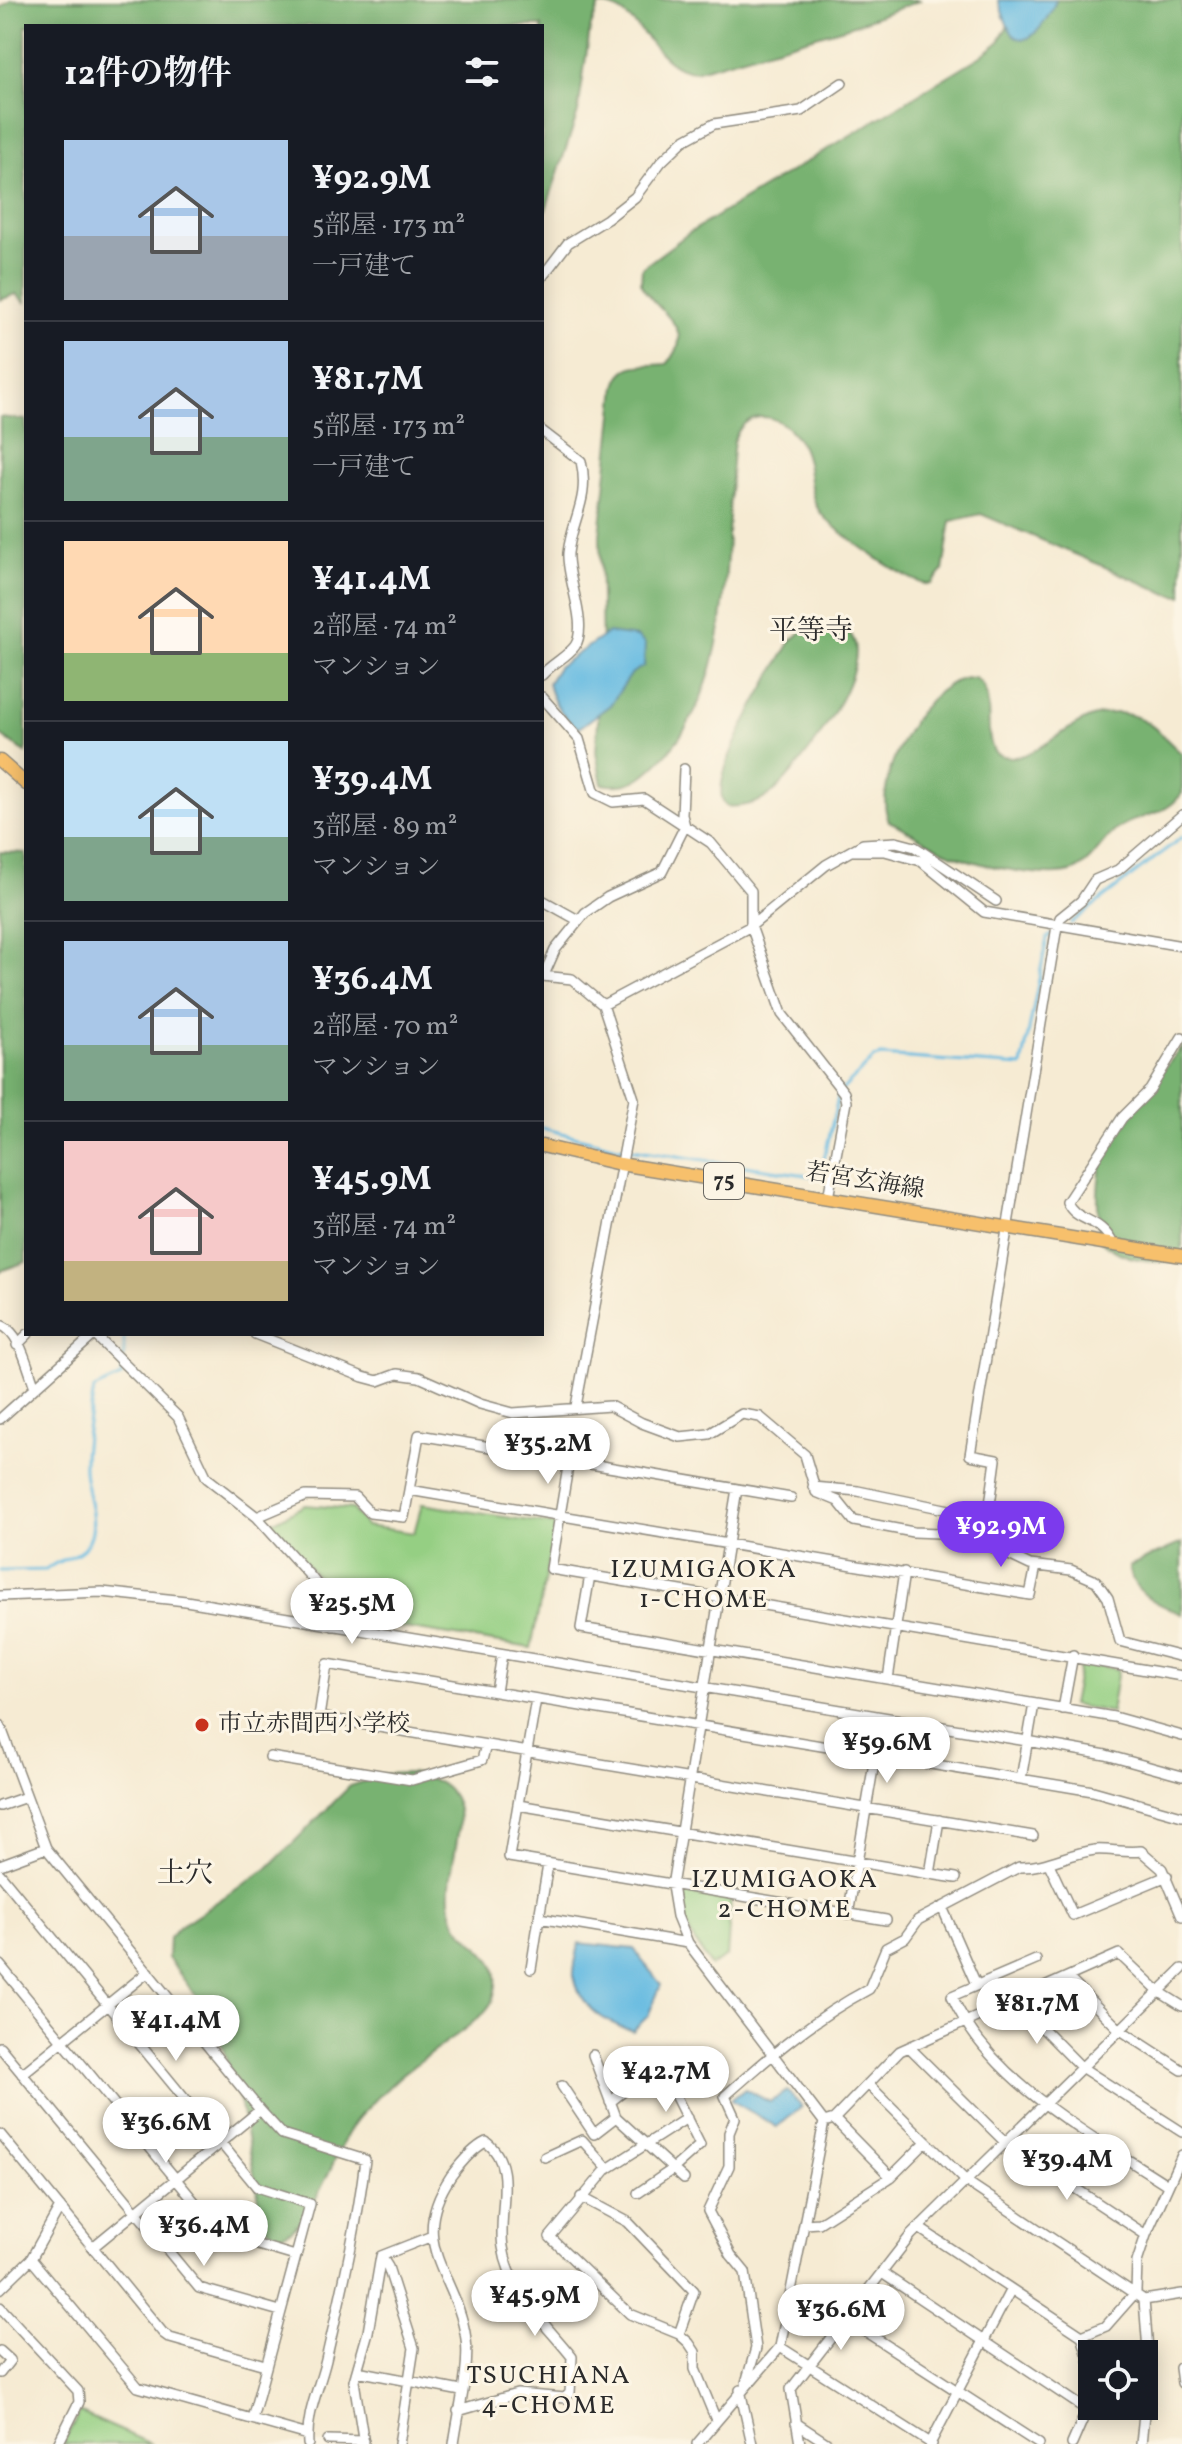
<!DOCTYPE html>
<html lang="ja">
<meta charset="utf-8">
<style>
body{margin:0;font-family:Vollkorn,"Noto Serif JP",serif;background:#242831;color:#f1f3f6;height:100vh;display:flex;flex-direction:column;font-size:30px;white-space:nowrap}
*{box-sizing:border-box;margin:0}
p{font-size:26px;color:#9ea1a6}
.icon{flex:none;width:44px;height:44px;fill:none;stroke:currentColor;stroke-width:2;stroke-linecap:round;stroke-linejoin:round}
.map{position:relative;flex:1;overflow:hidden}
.details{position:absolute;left:24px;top:24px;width:520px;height:1312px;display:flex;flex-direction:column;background:#171b24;border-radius:0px;box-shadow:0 4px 20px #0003}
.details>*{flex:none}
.fabs{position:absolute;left:1078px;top:2340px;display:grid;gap:16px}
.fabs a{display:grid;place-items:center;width:80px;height:80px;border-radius:0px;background:#171b24;box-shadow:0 4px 20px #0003;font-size:40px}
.price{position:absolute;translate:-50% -68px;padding:0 18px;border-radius:28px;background:#fff;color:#222;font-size:26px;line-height:52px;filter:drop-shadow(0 2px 4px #0008)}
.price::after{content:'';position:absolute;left:50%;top:48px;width:24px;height:18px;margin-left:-12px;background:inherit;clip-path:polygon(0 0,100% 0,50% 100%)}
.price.active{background:#7c3aed;color:#fff}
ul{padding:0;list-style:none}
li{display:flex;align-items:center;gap:24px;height:200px;padding:0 40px}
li+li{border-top:2px solid #363941}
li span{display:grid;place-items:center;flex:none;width:224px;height:160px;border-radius:0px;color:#555}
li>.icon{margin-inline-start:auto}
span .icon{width:96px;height:96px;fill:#fffc;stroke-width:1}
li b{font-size:34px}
h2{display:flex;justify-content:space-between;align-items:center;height:96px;padding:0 40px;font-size:34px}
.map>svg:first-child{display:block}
</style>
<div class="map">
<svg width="1182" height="2444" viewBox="0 0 1182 2444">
<rect width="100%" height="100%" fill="#fcf5e5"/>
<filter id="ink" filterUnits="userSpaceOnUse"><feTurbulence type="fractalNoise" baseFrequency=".0125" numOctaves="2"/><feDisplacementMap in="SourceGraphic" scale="16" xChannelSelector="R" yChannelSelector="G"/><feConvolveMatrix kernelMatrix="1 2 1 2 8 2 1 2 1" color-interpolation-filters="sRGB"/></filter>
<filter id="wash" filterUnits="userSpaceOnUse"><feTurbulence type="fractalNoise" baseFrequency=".006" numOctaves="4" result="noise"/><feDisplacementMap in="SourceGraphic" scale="32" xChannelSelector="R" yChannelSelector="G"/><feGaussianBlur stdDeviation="1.8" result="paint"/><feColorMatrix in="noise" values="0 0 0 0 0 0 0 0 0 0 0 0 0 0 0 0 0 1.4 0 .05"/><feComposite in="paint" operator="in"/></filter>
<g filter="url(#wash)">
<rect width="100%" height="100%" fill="#f6ebd3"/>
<path fill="#95cf83" stroke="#607d57" stroke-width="2" d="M422 1504 556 1525 531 1648 356 1620 270 1523 305 1505 352 1509 366 1526 414 1533Z
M1080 1663 1118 1669 1111 1712 1072 1705Z
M681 1893 731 1900 727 1956 711 1966C695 1944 679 1920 681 1893Z
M79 2412 151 2444H63Z"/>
<path fill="#78b271" stroke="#526e4e" stroke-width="2" d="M11 0H921L851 26 695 71C654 71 637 1 599 6L590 29 578 112 542 221V26H26V303L16 294 0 300V8Z
M1002 0H1182V596L1168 594 981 514 951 521 943 571 932 584C915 589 830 528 820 512 807 493 812 467 802 447 788 416 748 402 734 440 722 544 740 680 660 761 642 779 629 789 602 784L596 752 602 659 600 535 616 386C623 359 645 367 667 364 700 329 657 313 641 285L642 268 689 233 981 56 999 42 1008 25Z
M0 417 26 420V753L0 735Z
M833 627C902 634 796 778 768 796 757 804 739 808 726 806 702 782 776 669 791 641L806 628Z
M975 678C998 693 981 731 995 753 1041 776 1075 692 1139 718 1154 724 1169 743 1182 754V793C1166 817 1142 813 1120 827 1103 838 1094 861 1076 870 1052 882 979 865 954 855 932 847 911 831 889 821 870 781 926 673 975 678Z
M0 852 26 853V1262L0 1271Z
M1182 1045V1262C1152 1262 1125 1262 1101 1241 1093 1184 1098 1142 1138 1097 1152 1081 1171 1064 1182 1045Z
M1182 1543V1614C1160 1605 1131 1594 1129 1566Z
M410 1773C495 1787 441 1856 451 1908 458 1948 512 1948 492 2001 485 2021 417 2060 398 2078 385 2090 371 2104 359 2117 335 2144 315 2229 279 2235L264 2225 241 2106 214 2021 168 1958 169 1938 180 1926 267 1869 350 1786 386 1774Z"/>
<path fill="#64bae1" stroke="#487286" stroke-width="2" d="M998 0H1055L1056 1C1051 12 1032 50 1015 36 1007 30 1002 10 998 0Z
M608 633 637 637 645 644 644 666 632 673 610 705 579 728C564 720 551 700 548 683L558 667Z
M579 1943 634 1949 661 1985 648 2016 633 2031C605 2023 580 2007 574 1976 573 1967 578 1953 579 1943Z
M745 2089 770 2102 787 2091 802 2107 777 2127 731 2100Z"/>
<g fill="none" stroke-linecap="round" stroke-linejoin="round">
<path stroke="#64bae1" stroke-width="3" d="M1071 923 1182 837
M542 1128 617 1147 820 1177 839 1093 874 1058 881 1056 1022 1066 1047 938 1051 935
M124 1358V1334
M0 1571 46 1570C58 1558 79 1558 87 1544 101 1523 85 1492 84 1470 83 1442 90 1416 94 1389L121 1377 123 1366"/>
</g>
</g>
<g filter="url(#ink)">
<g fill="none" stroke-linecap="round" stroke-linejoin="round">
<defs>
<path id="minor" d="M542 277 568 243 607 219 635 197 661 162 683 141 714 124 801 111 842 83
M542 431 581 461C590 500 572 518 568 553 566 577 589 625 575 646 567 657 551 664 542 675
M542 697 579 739 595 793 613 802 644 799 711 843 751 891V926L782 1014 844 1093 846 1102 828 1198
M853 851H885L921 861 984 912 1182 946
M542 900 578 920
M544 975 555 950 585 913 608 897 662 872 685 826 682 815 684 769
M542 976 572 979 603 1005 634 1099 576 1406
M603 1005 751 926 826 865 863 844 896 842 915 847 996 901
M1113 1244C1100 1216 1076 1223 1067 1202L1122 1118 1150 1090 1182 1037
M0 1325C20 1330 28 1370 35 1387
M94 1334 178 1417 207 1478 257 1517 311 1577 325 1595 333 1626
M255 1334 363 1377 378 1381 397 1374 419 1377 480 1404 513 1413 610 1406 642 1423 680 1437 709 1434 742 1414 760 1417 805 1455 816 1492 838 1501 854 1521 913 1532 965 1534 1030 1565 1071 1570 1096 1581 1108 1598 1120 1641 1182 1657
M17 1345 28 1334
M0 1419 95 1334
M569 1461 551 1569 1182 1676
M813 1487 858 1491 964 1513 989 1512 996 1460 970 1455 1057 926 1060 918 1081 901 1095 880 1118 870 1182 815
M791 1498 419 1435 409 1490 1030 1595 1036 1566
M257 1517 306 1496 355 1497 370 1513 404 1517 409 1490
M590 1575 581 1628 1114 1717 1182 1736
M0 1596 102 1592 186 1601 1027 1741 1106 1755 1182 1776
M888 1679 904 1572
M496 1692 502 1654
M536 1699 509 1857 886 1920
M1063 1709 1073 1655
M0 1725 46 1848 260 2110 282 2134 365 2160C357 2228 341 2294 326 2360 319 2389 306 2413 308 2444
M270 1757 412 1780 482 1760 486 1745
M1021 1779 1034 1704
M518 1805 930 1874 939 1820
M0 1806 26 1797
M1033 1836 319 1717 327 1664 1093 1791 1182 1816
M1049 1864 1073 1915 1167 1876
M0 1865 46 1848
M548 1865 539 1918 688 1943
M0 1874 257 2187 310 2204 252 2419
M930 1874 956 1878
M942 1907 976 1984
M848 1915 875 1757
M1036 1960 952 1996C989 2082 1091 2135 1166 2184
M0 1965 221 2234 295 2256
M531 1969 539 1918
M1068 1978 1119 2029 1182 2070
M1016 2001 1081 2067 1182 2132
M0 2047 199 2288 280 2311
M909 2047 1005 2142 1146 2235
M593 2055 616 2117 673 2169 700 2145 675 2095 647 2073 610 2102
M22 2074 148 1972
M868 2084 967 2182 1144 2300 1182 2294
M562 2086 594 2134 616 2117
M687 2118 606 2170 550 2237 630 2314 679 2334 689 2343 695 2352V2369L716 2420
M834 2119 891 2177 926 2142
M824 2122 834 2119 900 2051 1119 1954 1158 1991 1182 2006
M0 2134 163 2333 170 2338 265 2365
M545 2157 582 2140 608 2169
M638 2193 673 2169 684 2179
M581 2197 628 2222 694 2291 679 2334
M805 2224 819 2223 891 2177
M919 2228 1082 2336 1092 2369
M93 2247 260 2110
M381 2256 388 2267 414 2348 399 2444
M31 2259 138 2387 308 2435
M882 2273 1087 2410
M0 2289 31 2259 60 2207
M0 2307 78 2391 79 2402 58 2444
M846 2319 1039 2444
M1082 2336 1106 2326 1136 2292 1137 2262 1146 2235 1182 2155
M780 2347 932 2444
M0 2351 10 2360 0 2373
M1180 2368 1182 2383
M357 2371 461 2391
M746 2383 756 2348 745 2272 731 2255 708 2211 729 2166V2133L735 2118 725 2096C771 2055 814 2018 869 1989L886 1948 905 1938 918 1920 1019 1867C1046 1868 1069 1853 1095 1850 1110 1849 1125 1853 1141 1851L1162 1869 1182 1916
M740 2390 752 2444
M796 2423 828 2444
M328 2440 364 2441
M364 2444 354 2381 368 2332 381 2256 432 2236
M454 2444C458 2414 470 2368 466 2339 457 2273 405 2245 451 2176 460 2164 473 2148 486 2142 518 2166 497 2212 503 2247 510 2293 545 2323 572 2357L570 2393 565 2398 517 2394 458 2411
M697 2444 780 2347 824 2122 688 1943 677 1916 672 1886 737 1489
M800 2444 791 2389 911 2235 1182 1969
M930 2444 1011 2289
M1072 2444 1092 2398
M1141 2444 1149 2363 1144 2300"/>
<path id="major" d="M0 761 26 784
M542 1146 620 1164 1182 1256"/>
</defs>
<use href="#minor" stroke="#908b7f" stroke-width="12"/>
<use href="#major" stroke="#908b7f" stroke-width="15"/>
<use href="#minor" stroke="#fff" stroke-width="9"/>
<use href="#major" stroke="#f7c06c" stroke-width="12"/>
</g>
</g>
<circle fill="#c8321e" stroke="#fcf5e5" stroke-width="3" cx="202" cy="1725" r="8"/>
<g text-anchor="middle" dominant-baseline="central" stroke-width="6" stroke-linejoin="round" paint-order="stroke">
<rect fill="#fcf5e5" stroke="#6a6863" stroke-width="2" x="704" y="1163" width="40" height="36" rx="6"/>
<g font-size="22" font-weight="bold" fill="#2b2b2b">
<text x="724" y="1181">75</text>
</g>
<g font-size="24" fill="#2b2b2b" stroke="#fcf5e5">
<text transform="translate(865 1182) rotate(9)">若宮玄海線</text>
</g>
<g font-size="24" fill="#2b2b2b" stroke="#fcf5e5" text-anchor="start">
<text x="218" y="1725">市立赤間西小学校</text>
</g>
<g font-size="26" letter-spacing="2" fill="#2b2b2b" stroke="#fcf5e5">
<text x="704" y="1570">IZUMIGAOKA<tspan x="704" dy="30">1-CHOME</tspan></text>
<text x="785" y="1880">IZUMIGAOKA<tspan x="785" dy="30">2-CHOME</tspan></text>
<text x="549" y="2376">TSUCHIANA<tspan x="549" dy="30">4-CHOME</tspan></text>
</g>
<g font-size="28" fill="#2b2b2b" stroke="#fcf5e5">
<text x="811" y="631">平等寺</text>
<text x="185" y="1874">土穴</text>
</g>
</g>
</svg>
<div class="fabs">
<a><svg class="icon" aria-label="locate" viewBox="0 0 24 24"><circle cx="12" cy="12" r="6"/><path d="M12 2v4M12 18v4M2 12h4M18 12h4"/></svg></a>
</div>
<b class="price" style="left:548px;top:1486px">¥35.2M</b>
<b class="price active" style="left:1001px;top:1569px">¥92.9M</b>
<b class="price" style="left:352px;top:1646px">¥25.5M</b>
<b class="price" style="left:887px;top:1785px">¥59.6M</b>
<b class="price" style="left:1037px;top:2046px">¥81.7M</b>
<b class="price" style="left:176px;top:2063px">¥41.4M</b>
<b class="price" style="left:666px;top:2114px">¥42.7M</b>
<b class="price" style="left:166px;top:2165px">¥36.6M</b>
<b class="price" style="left:1067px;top:2202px">¥39.4M</b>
<b class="price" style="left:204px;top:2268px">¥36.4M</b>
<b class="price" style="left:535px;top:2338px">¥45.9M</b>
<b class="price" style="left:841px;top:2352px">¥36.6M</b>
<section class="details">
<h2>12件の物件<svg class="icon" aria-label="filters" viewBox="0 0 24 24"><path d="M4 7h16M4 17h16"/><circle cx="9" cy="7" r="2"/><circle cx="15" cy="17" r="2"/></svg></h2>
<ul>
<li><span style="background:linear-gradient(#a9c7e8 60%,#9aa5b1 0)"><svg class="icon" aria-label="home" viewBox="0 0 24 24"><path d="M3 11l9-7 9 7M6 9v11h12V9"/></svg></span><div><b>¥92.9M</b><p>5部屋 · 173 m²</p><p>一戸建て</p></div></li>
<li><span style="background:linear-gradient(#a9c7e8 60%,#7fa58c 0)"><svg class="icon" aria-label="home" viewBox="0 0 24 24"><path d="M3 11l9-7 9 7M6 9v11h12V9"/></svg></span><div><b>¥81.7M</b><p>5部屋 · 173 m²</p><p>一戸建て</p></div></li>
<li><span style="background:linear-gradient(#ffd9b3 70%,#8fb573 0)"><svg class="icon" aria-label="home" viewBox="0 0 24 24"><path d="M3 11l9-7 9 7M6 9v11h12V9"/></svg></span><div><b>¥41.4M</b><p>2部屋 · 74 m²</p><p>マンション</p></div></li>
<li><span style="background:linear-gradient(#bfe0f5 60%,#7fa58c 0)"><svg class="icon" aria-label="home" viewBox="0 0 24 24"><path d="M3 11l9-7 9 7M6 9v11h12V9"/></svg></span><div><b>¥39.4M</b><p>3部屋 · 89 m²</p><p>マンション</p></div></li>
<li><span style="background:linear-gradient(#a9c7e8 65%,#7fa58c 0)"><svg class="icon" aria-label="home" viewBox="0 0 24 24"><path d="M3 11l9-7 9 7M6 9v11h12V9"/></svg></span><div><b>¥36.4M</b><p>2部屋 · 70 m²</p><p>マンション</p></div></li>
<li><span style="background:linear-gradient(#f6c9c9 75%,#c2b280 0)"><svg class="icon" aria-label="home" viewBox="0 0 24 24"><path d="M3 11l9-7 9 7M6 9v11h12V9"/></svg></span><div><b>¥45.9M</b><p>3部屋 · 74 m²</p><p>マンション</p></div></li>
</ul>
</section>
</div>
